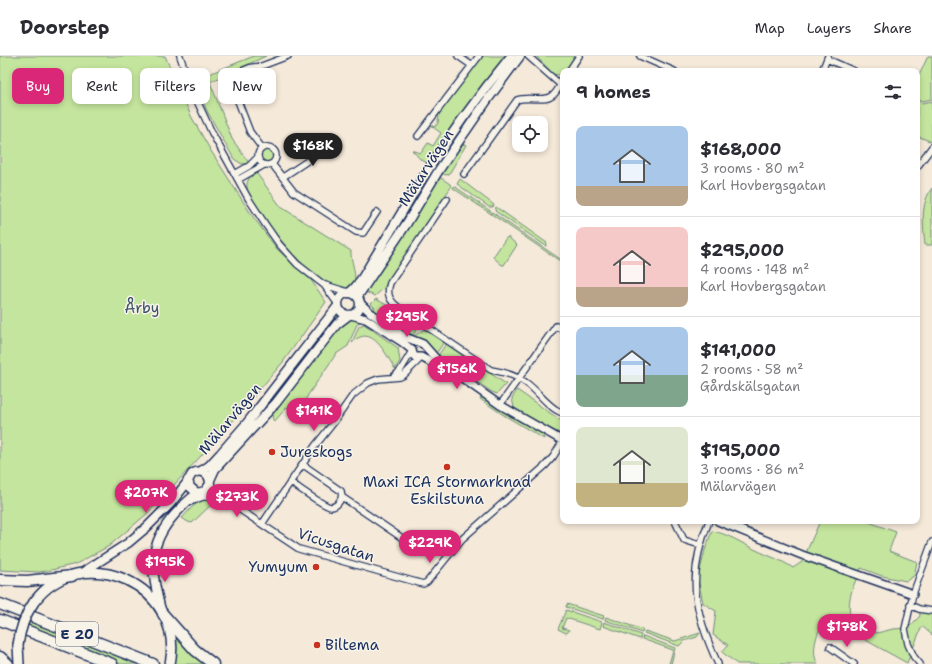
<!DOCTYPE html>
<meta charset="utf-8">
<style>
body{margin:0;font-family:"Shantell Sans",sans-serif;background:#f7f7f7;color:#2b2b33;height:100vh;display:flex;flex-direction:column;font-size:15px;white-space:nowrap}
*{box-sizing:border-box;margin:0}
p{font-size:13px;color:#7c7c81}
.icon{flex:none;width:22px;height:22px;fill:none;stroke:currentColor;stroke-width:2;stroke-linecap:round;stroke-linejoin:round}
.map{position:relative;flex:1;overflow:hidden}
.sheet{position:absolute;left:560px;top:12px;width:360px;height:456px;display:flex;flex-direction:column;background:#fff;border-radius:8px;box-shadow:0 2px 6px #0003}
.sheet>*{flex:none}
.top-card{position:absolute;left:12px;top:12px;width:380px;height:36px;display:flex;gap:8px}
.buttons{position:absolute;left:512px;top:60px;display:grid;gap:8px}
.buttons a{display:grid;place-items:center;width:36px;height:36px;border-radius:8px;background:#fff;box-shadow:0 2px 6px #0003;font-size:20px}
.price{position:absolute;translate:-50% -34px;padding:0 9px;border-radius:14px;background:#db2777;color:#fff;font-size:13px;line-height:26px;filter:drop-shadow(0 1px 2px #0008)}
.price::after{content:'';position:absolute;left:50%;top:24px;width:12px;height:9px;margin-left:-6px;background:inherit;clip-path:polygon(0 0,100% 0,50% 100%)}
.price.selected{background:#222;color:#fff}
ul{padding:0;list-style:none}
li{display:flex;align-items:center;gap:12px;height:100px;padding:0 16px}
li+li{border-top:1px solid #e1e1e2}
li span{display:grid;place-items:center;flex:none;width:112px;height:80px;border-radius:8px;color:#555}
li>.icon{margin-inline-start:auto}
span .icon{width:48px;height:48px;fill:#fffc;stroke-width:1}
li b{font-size:17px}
h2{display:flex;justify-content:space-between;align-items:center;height:48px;padding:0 16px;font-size:17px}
.pill{padding:0 14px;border-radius:8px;background:#fff;box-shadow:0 2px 6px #0003;font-size:14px;line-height:36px}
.pill.selected{background:#db2777;color:#fff}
header{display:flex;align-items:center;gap:24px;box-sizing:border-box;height:56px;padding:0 20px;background:#fff;border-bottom:1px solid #e1e1e2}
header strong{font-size:19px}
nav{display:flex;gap:22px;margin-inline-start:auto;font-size:14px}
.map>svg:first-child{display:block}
</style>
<header>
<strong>Doorstep</strong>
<nav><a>Map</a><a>Layers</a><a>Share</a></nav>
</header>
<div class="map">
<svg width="932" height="608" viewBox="0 0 932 608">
<rect width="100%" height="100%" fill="#f5e9d9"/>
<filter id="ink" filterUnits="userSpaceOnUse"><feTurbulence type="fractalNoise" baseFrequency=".025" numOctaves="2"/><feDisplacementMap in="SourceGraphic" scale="8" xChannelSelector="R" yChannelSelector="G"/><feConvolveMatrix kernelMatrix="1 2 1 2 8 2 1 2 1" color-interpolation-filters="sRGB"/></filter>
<g filter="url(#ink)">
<path fill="#c4e59d" stroke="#708a7e" d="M0 0H165L191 60 211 95 251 158 277 193 311 224 326 246 283 306 226 373 148 457 109 490 76 508 47 515 38 516 0 514Z
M254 0H266L210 26 232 83 249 107 242 108 234 103 207 55 194 24Z
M482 0H507L428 107 421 104 412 94 421 97 428 87 433 90 441 77 429 68 435 71 438 67 439 57 446 47Z
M536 0H575L565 15 558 19 553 18Z
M928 0H932V43L922 45 917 43V24Z
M917 45 922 47 932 45V86L917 80Z
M464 88 466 89 449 118 446 119 441 117 453 99Z
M260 100a7 7 0 1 1 14 0a7 7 0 1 1-14 0Z
M255 115 281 151 351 195C350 206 360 222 351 231 348 234 344 233 340 231 307 223 272 175 255 147 252 142 247 136 247 131 246 125 251 119 255 115Z
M438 120 450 128 451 131 389 223 384 232 375 240 365 236Z
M460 123 494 149 493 151H489L457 128Z
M454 130 563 205V207L453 132Z
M932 132V189H925C923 170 920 148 932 132Z
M496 151 547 187 546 190 495 155Z
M508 181 517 189 504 209H502L493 201 506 182Z
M376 243 397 255 398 254 416 267 415 277 410 280 374 256 375 252 371 248Z
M336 257 341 261 270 350 266 347Z
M349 263 363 264 357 268 348 290 336 298 308 339 303 349 298 353 297 356 299 359 287 351 274 366C272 363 272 358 274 354 279 342 291 333 300 323 316 304 328 278 349 263Z
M364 268 398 292 400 305 395 313C386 298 371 266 352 287L359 270Z
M425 273 444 286 435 299 426 285 412 281Z
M446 288 478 310 472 320 470 321 440 301 439 298Z
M481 311 506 328 497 338 492 336 474 324V321Z
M517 334 563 366 562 376 559 377 526 360 514 352 512 342Z
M481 341 543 378 544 383 502 358 480 343Z
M202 444H210L213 447 192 467 188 466 182 462 192 451Z
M820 465H866L896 476 889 495 917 506 914 520 906 525 882 520 861 512C853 531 846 543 851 564L862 572 877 577 893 573 908 572 920 560 919 551 932 553V579L922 570 907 607 860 581 848 570 840 565 831 562 826 563C817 573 810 597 818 608H737L722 596 728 589 713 579 716 555 703 547 698 523 705 494 712 475C729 478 741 487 756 494 768 500 782 504 793 512L802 506Z
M567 548 604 560 603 563 566 551Z
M566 554 602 566 600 573 566 562 562 572 569 574 568 576 566 577 558 573Z
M606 561 643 574 642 577 605 564Z
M28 563 140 608H121L25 569Z
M604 566 641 579 640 583 603 570Z
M645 575 675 585 700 577 697 581 684 585 679 590 644 577Z
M176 580 206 608H175L177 594Z
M643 580 675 592 671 608H669L673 594 642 583Z"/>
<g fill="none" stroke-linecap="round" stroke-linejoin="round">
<defs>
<path id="minor" d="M180 0 191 32 212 77 248 142 265 168 279 188 297 208 324 229 337 247
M458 0 471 9
M528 0 563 31
M640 0 674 15
M827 3 854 15
M569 15 579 0
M822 15 828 0
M418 80 479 0
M258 100a9 9 0 1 1 18 0a9 9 0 1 1-18 0Z
M262 92 250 76 233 32 232 23C237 16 251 10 259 11L288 0
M272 108 294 136 356 176 363 177 377 156
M917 111 932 91
M235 118 249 110 258 101
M464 118 517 44C527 40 545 46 552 40 557 37 560 29 563 24
M283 121 333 88
M239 123 264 109
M447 143 390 227C386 239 390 245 399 252L491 314C504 316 518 320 529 329 539 337 551 354 563 357
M325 229 348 236
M393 321 400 315 412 295
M500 349 556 270 563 274
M210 426 213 432 221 441
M290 426C298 431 323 450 331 451 334 451 337 449 339 446 342 442 342 440 341 435L302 408
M203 436 221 441 299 493 423 528 427 526 462 483 545 410 553 401 563 385
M342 441 408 486
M190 446 203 441H213
M675 465 684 484 700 489
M709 465C686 520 694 556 718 608
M262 468 315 390 334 366 353 339 368 327 378 323 400 321 404 319 421 302
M910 549 919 553 932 555
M830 591 854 608
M920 608 914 601 908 588 905 573 913 538 932 486"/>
<path id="tertiary" d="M360 247 371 257 405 281 423 288 438 305 500 349 563 385
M351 259 366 263 402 286 412 294 413 298 415 301H421L441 312
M718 465 802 499 913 538"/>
<path id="secondary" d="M350 236C360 229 366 215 373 204 388 180 402 156 417 131 445 86 477 41 511 0
M338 248a11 11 0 1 1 22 0a11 11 0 1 1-22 0Z
M358 240 407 167 439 114 488 43 520 0
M201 415 209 410 220 398 247 367 337 251
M210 424 215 413 276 347 337 268 349 259
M80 518 128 487 147 471 170 448 186 428 192 418C201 412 210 417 210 428L205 435 197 437 190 431 188 424
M161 554C151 514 146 490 176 457 183 450 190 441 199 437"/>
<path id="primary" d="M34 546C82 482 186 530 170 608
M18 589 19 608"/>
<path id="motorway" d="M0 524 27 525 72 520
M0 548 153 608
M163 558 195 594 213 608
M0 564 112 608
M0 601 8 608"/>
</defs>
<use href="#minor" stroke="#1b2f5e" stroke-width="8"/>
<use href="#tertiary" stroke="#1b2f5e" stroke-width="10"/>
<use href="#secondary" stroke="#1b2f5e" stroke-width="11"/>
<use href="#primary" stroke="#1b2f5e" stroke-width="12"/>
<use href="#motorway" stroke="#1b2f5e" stroke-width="13"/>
<use href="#minor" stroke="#f7f3e8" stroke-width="5.5"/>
<use href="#tertiary" stroke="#f7f3e8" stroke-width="7"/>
<use href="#secondary" stroke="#f7f3e8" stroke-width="8"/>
<use href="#primary" stroke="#f7f3e8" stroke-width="9"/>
<use href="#motorway" stroke="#f7f3e8" stroke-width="10"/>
<defs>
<path id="primary-bridge" d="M18 589C20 573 25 559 34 546"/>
</defs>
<use href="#primary-bridge" stroke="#1b2f5e" stroke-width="12" stroke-linecap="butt"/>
<use href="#primary-bridge" stroke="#f7f3e8" stroke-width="9"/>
</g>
</g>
<g fill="#c8321e" stroke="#f7f3e8" stroke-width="1.5">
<circle cx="272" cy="396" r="4"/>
<circle cx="447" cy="411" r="4"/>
<circle cx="316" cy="511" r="4"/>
<circle cx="317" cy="589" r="4"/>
</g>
<g text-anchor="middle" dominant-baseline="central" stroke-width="3" stroke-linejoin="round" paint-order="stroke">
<rect fill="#f7f3e8" stroke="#5d6a87" stroke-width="1" x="56" y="566" width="42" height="24" rx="3"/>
<g font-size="14" font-weight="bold" fill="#1b2f5e">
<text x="77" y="578">E 20</text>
</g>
<g font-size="15" fill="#1b2f5e" stroke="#f7f3e8">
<text transform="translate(426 112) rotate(-57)">Mälarvägen</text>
<text transform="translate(230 363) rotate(-50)">Mälarvägen</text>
<text transform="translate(336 489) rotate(18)">Vicusgatan</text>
</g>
<g font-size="15" fill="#3d536b" stroke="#f7f3e8">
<text x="142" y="252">Årby</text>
</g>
<g font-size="15" fill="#1b2f5e" stroke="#f7f3e8" text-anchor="start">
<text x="280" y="396">Jureskogs</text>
<text x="447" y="426" text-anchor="middle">Maxi ICA Stormarknad<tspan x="447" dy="17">Eskilstuna</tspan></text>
<text x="308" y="511" text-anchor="end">Yumyum</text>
<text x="325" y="589">Biltema</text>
</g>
</g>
</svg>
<div class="buttons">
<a><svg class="icon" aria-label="locate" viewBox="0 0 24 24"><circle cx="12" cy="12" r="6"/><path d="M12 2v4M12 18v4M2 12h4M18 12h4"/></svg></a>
</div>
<b class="price selected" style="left:313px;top:111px">$168K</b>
<b class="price" style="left:407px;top:282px">$295K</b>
<b class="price" style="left:457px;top:334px">$156K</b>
<b class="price" style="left:314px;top:376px">$141K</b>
<b class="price" style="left:146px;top:458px">$207K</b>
<b class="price" style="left:237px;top:462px">$273K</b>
<b class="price" style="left:430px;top:508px">$229K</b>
<b class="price" style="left:165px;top:527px">$195K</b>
<b class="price" style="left:847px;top:592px">$178K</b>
<div class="top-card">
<a class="pill selected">Buy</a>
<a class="pill">Rent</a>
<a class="pill">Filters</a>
<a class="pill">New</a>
</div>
<section class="sheet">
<h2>9 homes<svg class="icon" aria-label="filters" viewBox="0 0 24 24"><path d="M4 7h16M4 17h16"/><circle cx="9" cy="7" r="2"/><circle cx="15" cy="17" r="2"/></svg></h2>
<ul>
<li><span style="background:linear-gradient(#a9c7e8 75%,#b9a48a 0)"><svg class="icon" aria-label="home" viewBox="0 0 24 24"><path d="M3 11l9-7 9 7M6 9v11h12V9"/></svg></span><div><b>$168,000</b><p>3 rooms · 80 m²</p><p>Karl Hovbergsgatan</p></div></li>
<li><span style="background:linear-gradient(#f6c9c9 75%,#b9a48a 0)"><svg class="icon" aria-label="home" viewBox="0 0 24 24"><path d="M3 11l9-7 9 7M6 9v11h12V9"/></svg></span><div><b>$295,000</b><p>4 rooms · 148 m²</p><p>Karl Hovbergsgatan</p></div></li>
<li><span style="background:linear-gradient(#a9c7e8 60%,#7fa58c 0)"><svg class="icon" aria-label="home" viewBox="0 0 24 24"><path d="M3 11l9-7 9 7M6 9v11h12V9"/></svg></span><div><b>$141,000</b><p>2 rooms · 58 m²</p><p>Gårdskälsgatan</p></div></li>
<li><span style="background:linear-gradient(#dfe7d0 70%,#c2b280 0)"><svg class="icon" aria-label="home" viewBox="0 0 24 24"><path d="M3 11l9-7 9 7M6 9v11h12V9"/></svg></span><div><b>$195,000</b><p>3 rooms · 86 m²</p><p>Mälarvägen</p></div></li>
</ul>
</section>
</div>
